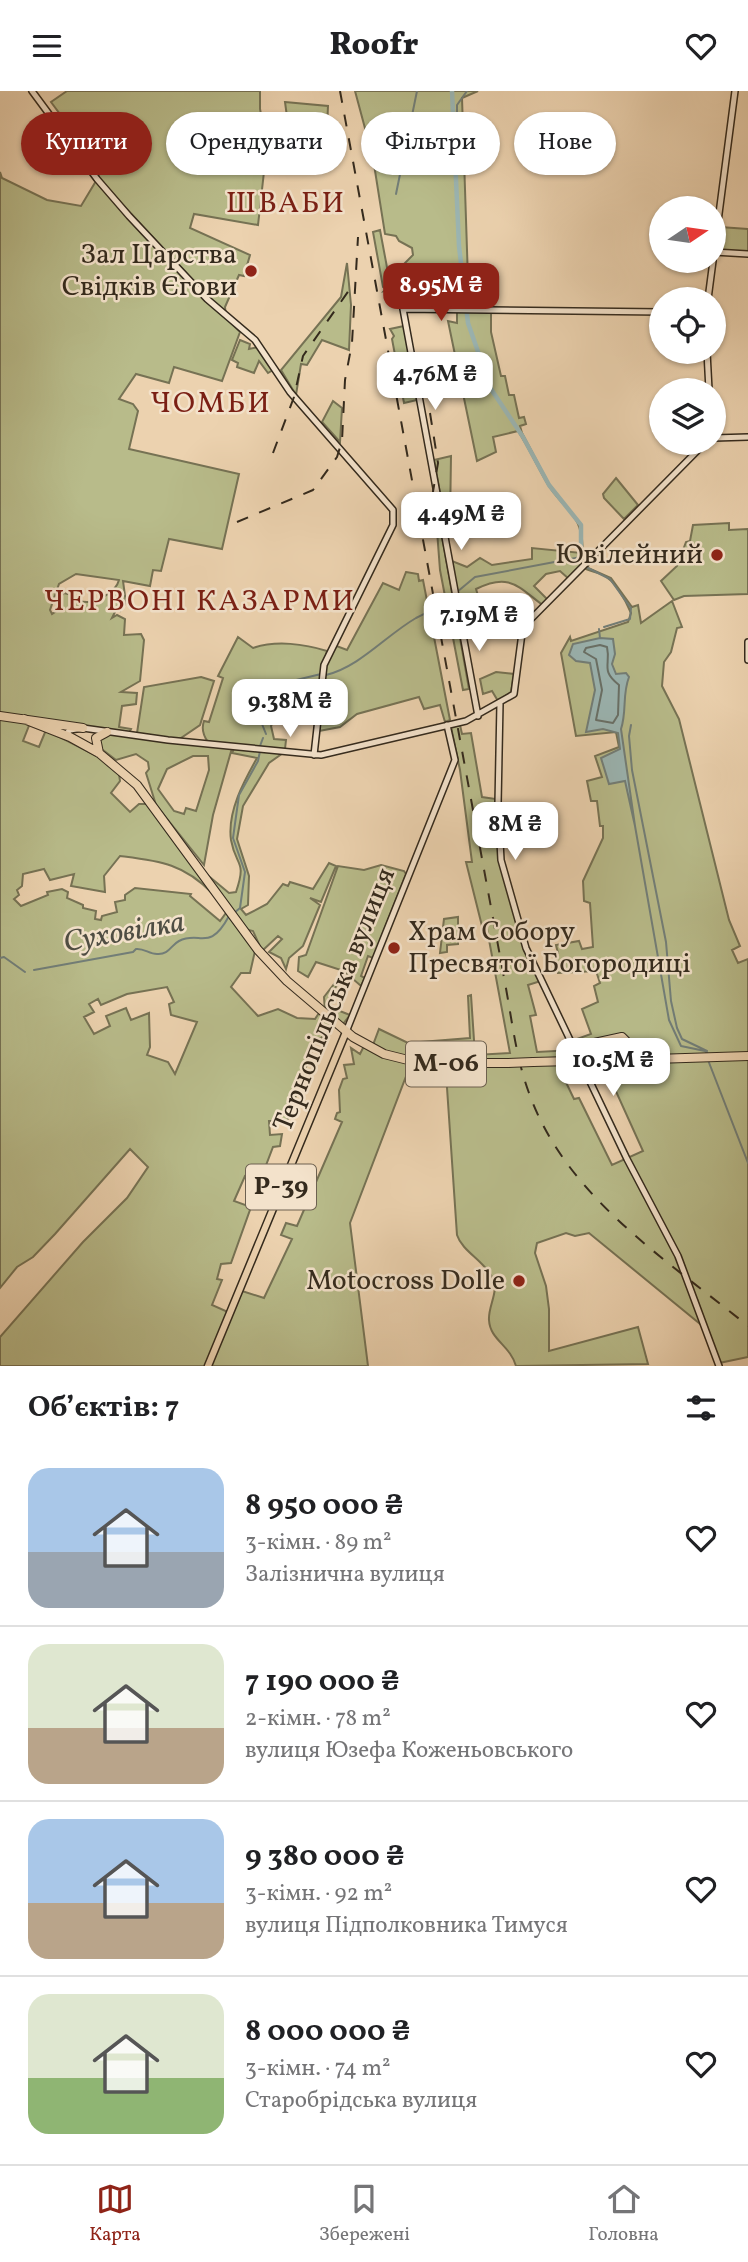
<!DOCTYPE html>
<html lang="uk">
<meta charset="utf-8">
<style>
body{margin:0;font-family:Vollkorn,serif;background:#f2f2f2;color:#202124;height:100vh;display:flex;flex-direction:column;font-size:26px;white-space:nowrap}
*{box-sizing:border-box;margin:0}
p{font-size:23px;color:#757577}
.icon{flex:none;width:38px;height:38px;fill:none;stroke:currentColor;stroke-width:2;stroke-linecap:round;stroke-linejoin:round}
.map{position:relative;height:1275px;overflow:hidden}
.sheet{display:flex;flex-direction:column;background:#fff;flex:1}
.sheet>*{flex:none}
.top-card{position:absolute;left:21px;top:21px;width:707px;height:63px;display:flex;gap:14px}
.needle{width:46px;rotate:77deg}
.fabs{position:absolute;left:649px;top:105px;display:grid;gap:14px}
.fabs a{display:grid;place-items:center;width:77px;height:77px;border-radius:50%;background:#fff;box-shadow:0 2px 5px #0004;font-size:35px}
.price{position:absolute;translate:-50% -60px;padding:0 16px;border-radius:14px;background:#fff;color:#222;font-size:23px;line-height:46px;filter:drop-shadow(0 2px 4px #0008)}
.price::after{content:'';position:absolute;left:50%;top:42px;width:21px;height:16px;margin-left:-10px;background:inherit;clip-path:polygon(0 0,100% 0,50% 100%)}
.price.on{background:#8f2418;color:#fff}
ul{padding:0;list-style:none}
li{display:flex;align-items:center;gap:21px;height:175px;padding:0 28px}
li+li{border-top:2px solid #e0e0e0}
li span{display:grid;place-items:center;flex:none;width:196px;height:140px;border-radius:21px;color:#555}
li>.icon{margin-inline-start:auto}
span .icon{width:84px;height:84px;fill:#fffc;stroke-width:1}
li b{font-size:30px}
h2{display:flex;justify-content:space-between;align-items:center;height:84px;padding:0 28px;font-size:30px}
.tag{padding:0 24px;border-radius:32px;background:#fff;box-shadow:0 2px 5px #0004;font-size:24px;line-height:63px}
.tag.on{background:#8f2418;color:#fff}
header{display:flex;justify-content:space-between;align-items:center;height:91px;padding:0 28px;background:#fff;font-size:32px;font-weight:800}
.tabs{display:flex;justify-content:space-around;align-items:center;height:98px;border-top:2px solid #e0e0e0;background:#fff;font-size:19px;color:#757577}
.tabs a{display:grid;justify-items:center;gap:4px}
.tabs .on{color:#8f2418}
.map>svg:first-child{display:block}
</style>
<header><svg class="icon" aria-label="menu" viewBox="0 0 24 24"><path d="M4 6h16M4 12h16M4 18h16"/></svg>Roofr<svg class="icon" aria-label="heart" viewBox="0 0 24 24"><path d="M12 20l-8-8c-3-5 5-10 8-4 3-6 11-1 8 4z"/></svg></header>
<div class="map">
<svg width="748" height="1275" viewBox="0 0 748 1275">
<rect width="100%" height="100%" fill="#ecd2af"/>
<filter id="stains"><feTurbulence type="fractalNoise" baseFrequency=".00286" numOctaves="4"/><feColorMatrix values="0 0 0 0 .2 0 0 0 0 .09 0 0 0 0 .02 0 0 0 .5 -.17"/></filter>
<radialGradient id="worn" r=".72"><stop offset=".6" stop-color="#630" stop-opacity="0"/><stop offset="1" stop-color="#630" stop-opacity=".3"/></radialGradient>
<path fill="#b8bb8a" stroke="#767254" stroke-width="2" fill-rule="evenodd" d="M67 0H260V18L267 54 258 134 194 123 190 137 250 164 244 185 239 184 225 216 226 225 98 87 70 49 68 34 51 11Z
M355 0H478L462 7 468 189H475V216H427L426 211 430 210 429 206 425 207 422 182 416 178 401 181 403 174 413 164 412 157 399 150 396 145 385 143 373 67Z
M285 11 328 15 327 37 288 33Z
M0 81 2 87 47 109 81 115 96 90 142 143 240 241 222 290 174 276 169 292 136 283 119 308 133 313 138 320 129 358 239 383 222 458 169 448 161 480 153 479 150 495 123 490 126 512 120 520 116 519 112 527 117 524 125 528 124 544 141 543 144 549 140 590 121 601 137 602 136 613 122 615 119 636 131 638 129 642 0 623ZM76 483 119 489C116 502 91 516 79 509 73 506 71 503 64 502L60 507 61 517 52 523 50 519 59 493Z
M720 136 748 138V161L717 159Z
M380 139 392 203 390 204 389 199 384 200 386 198 383 196 373 141Z
M347 172 351 214 349 259 322 249 307 274 301 273 296 304 281 279 341 206Z
M457 220 491 221V241L501 285H505L509 304H514L519 327 524 326 526 333 520 335 522 342 549 393 581 434 583 462 589 466 588 477 611 487 632 516 638 514 641 532 672 510 682 536 677 537 671 561 664 571 662 595 679 628 729 829 740 855 732 859 738 872 748 868V963L638 965 630 949 576 953 574 949 591 943 582 918 598 911 594 895 600 892 596 880 558 882 555 863 558 862 556 854 579 850 582 858 593 856 590 812 584 810 583 790 603 747V735H600L597 710H591L587 690 602 686 595 665 619 656 616 641 576 645 561 562 570 546 571 550 628 531 631 522C626 510 615 489 603 484 594 480 589 481 581 475L569 488 560 480 546 483 534 495 549 510 544 515C518 496 510 481 476 498L483 521 473 528 466 549 461 519 477 516 475 504 458 507 452 470 467 476 480 467 492 474 532 468V457L581 462C586 424 563 419 547 392 537 375 529 357 518 340L493 346 496 361 477 370 448 230 457 232Z
M404 235 417 309 404 312 392 248 394 245 390 238Z
M240 249 250 253 249 258 258 256 273 279 268 282 259 270 254 282 237 276 238 272 232 269Z
M333 310 342 317 340 351 322 331Z
M451 365 450 430 445 429 434 369Z
M616 387 638 414 624 428 604 407 603 403Z
M434 400 469 598 463 599 440 479Z
M729 432V439L748 438V503L684 505 674 509 661 490 677 475 686 451 690 450 693 434Z
M406 481 418 483 419 490 423 489 450 629 445 631 440 614 424 618 419 606 357 623 340 636 319 640 326 575 334 554 347 559 383 492 399 499Z
M238 546 253 557C276 549 305 553 327 560L319 592C305 594 289 601 288 617L279 619 271 635 274 648 286 649 285 658 208 651C203 644 201 638 204 630L209 631 223 587 218 585Z
M496 581 514 583 511 601 498 610 492 600 483 603 480 588Z
M201 586 214 590 200 634 178 649 137 642 144 596Z
M0 628 30 632 23 650 39 656 46 639 101 667 119 683 120 690 111 702 130 721 139 713H147L213 799 212 802C183 772 159 770 120 765L104 785 105 801 71 795 74 783 50 789 44 778 23 783 22 795 17 799 19 804 14 808 21 815 48 804 47 801 62 798 68 801 67 807 83 814V817L96 820 95 828 101 829 102 825 117 821 115 811 125 809V804L135 797 191 803 190 805 220 830 226 822 255 860 250 882H241L231 896 258 925 278 918 297 927 315 928 319 922 333 935 324 936 322 947 316 948 287 1030H269L270 1044 282 1043 280 1055 273 1056 260 1090 245 1085 234 1110 251 1116 231 1172 221 1173 217 1188 222 1189 212 1214 228 1221 206 1275H0V1246L83 1151 127 1107 148 1076 130 1058 55 1143 33 1166 17 1176 0 1197ZM167 896 174 911 169 913 171 924 197 931 175 983 168 971 147 964 150 956 149 922 131 929 126 917 106 925 110 935 94 943 84 926 94 921 89 913 98 908 101 914 127 903Z
M460 634 462 643 471 642 482 706 496 708 500 773 524 858 541 890 528 894 536 924 530 925 537 961 574 959 577 967C515 969 429 983 373 954L379 938 408 952 470 947 468 905 471 904 475 964 510 962 487 838 483 839 466 771H472L460 679 451 636Z
M107 642 232 657 213 724 204 774 156 714 146 682 149 678 148 671 136 663 116 669 99 656 98 648ZM193 665H208L209 679 196 720 186 717 184 723 174 720 158 698 167 678Z
M234 658 283 662 269 672 243 715 237 748 249 785 248 814 241 818 246 824 267 813 283 793 288 795 290 791 313 798 329 772 336 775 321 811 310 807 320 814 303 855 289 867 286 878 281 867 269 861 282 848 278 845 262 860 253 840 245 838 205 782 229 802 236 801C247 768 236 777 231 749 227 721 244 690 257 667L232 662Z
M381 774 404 780 406 783 373 867 368 865 361 885 365 887 361 895 345 881 329 907 332 917 350 924 343 933 325 921 324 906 344 880 316 871 308 886 298 880 299 866 306 864 338 775 364 779Z
M458 826V853L447 854V861L440 862 444 828Z
M623 948 628 961 623 966 583 967 581 958Z
M364 955 401 969 581 972 583 977 561 981 574 1008 579 1007 612 1074 643 1060 605 976 587 977 584 971 748 967V1266L719 1272 697 1208 705 1237 589 1142 575 1145 566 1142 537 1152 535 1162 546 1195 549 1218V1260L638 1236 648 1273 516 1275C510 1254 490 1249 489 1229 488 1214 500 1200 492 1186 484 1170 462 1160 457 1144L446 982 410 975 350 1132 368 1275H211L242 1200 264 1207 292 1148 281 1144 286 1132 297 1135 342 1031 335 1028 337 1022 340 1021 339 999 343 988 347 987 344 974 354 973 351 957 360 963Z"/>
<path fill="#9bb6b4" stroke="#727e78" stroke-width="2" d="M600 547 613 548 615 563 612 573 616 583 626 582 629 586C622 604 627 620 621 638L635 735 625 690 609 693 601 667 620 658 618 642 603 638 586 641 595 599 590 572 576 570 569 564 573 553Z"/>
<g fill="none" stroke-linecap="round" stroke-linejoin="round">
<path stroke="#687068" stroke-width="2" d="M600 554 607 556C611 574 600 579 619 594L618 624 613 632 596 629 602 599 596 568 584 561 586 557Z"/>
<path stroke="#727e78" stroke-width="2" d="M454 43 457 42V14L467 0
M396 103 417 0
M586 476 610 488 630 516
M457 501 475 486 581 466 584 471
M604 536 630 528 631 517
M599 538 600 547
M326 584C361 575 385 545 416 527 429 520 443 515 452 503
M292 590 321 583
M631 634 629 645 632 679 666 851 671 910 677 937 682 948 707 960
M266 643 258 623 287 592
M260 655 263 647
M635 735 669 929 681 955 705 960 708 963
M234 822 240 817 245 781 233 747 239 704 258 670 260 660
M0 867 4 866 25 881
M34 879 133 861 136 858C144 857 149 863 157 863 169 864 171 854 179 850 200 839 209 862 229 825
M708 969 748 1072"/>
<path stroke="#9bb6b4" stroke-width="4.5" d="M452 0 459 155 468 232 491 298 523 346 549 394 581 434V466"/>
<defs>
<path id="secondary" d="M32 0 97 88 129 125 207 208 255 249 290 301 393 419V434L324 574 314 664
M714 161 735 0
M714 161 748 163
M708 208 713 170
M707 261 709 299
M714 347 748 346
M748 551V569
M500 612 498 713 501 769 526 857 627 1068 678 1165 719 1275
M478 625 403 218 662 221
M65 644 70 639 83 637 168 649 321 664 466 630 514 603 522 542 527 532 705 352
M346 941 455 669 447 634"/>
<path id="primary" d="M208 1275 346 941"/>
<path id="highway" d="M0 625 83 637
M24 628 70 646 99 662 137 694 258 859 287 890 353 946 384 963 420 972H508
M99 662 96 647 107 641
M576 956 622 946 630 954 631 968
M592 970 748 965
M533 971 571 970"/>
</defs>
<use href="#secondary" stroke="#342a1d" stroke-width="8"/>
<use href="#primary" stroke="#342a1d" stroke-width="9"/>
<use href="#highway" stroke="#342a1d" stroke-width="10"/>
<use href="#secondary" stroke="#f3e2cb" stroke-width="5"/>
<use href="#primary" stroke="#ecd2af" stroke-width="6"/>
<use href="#highway" stroke="#ecd2af" stroke-width="8"/>
<path stroke="#342a1d" stroke-width="2" stroke-dasharray="12 12" stroke-linecap="butt" d="M340 0 505 892C512 929 516 967 529 1002 566 1106 666 1168 748 1235
M430 322 438 372 431 412V446
M273 362 294 306 303 265 352 195
M237 431 313 399 337 366 342 350 345 289 352 252 358 146"/>
<defs>
<path id="highway-bridge" d="M571 970H592
M508 972 533 971"/>
</defs>
<use href="#highway-bridge" stroke="#342a1d" stroke-width="10" stroke-linecap="butt"/>
<use href="#highway-bridge" stroke="#ecd2af" stroke-width="8"/>
</g>
<g fill="#8f2418" stroke="#f3e2cb" stroke-width="2.5">
<circle cx="251" cy="180" r="7"/>
<circle cx="717" cy="464" r="7"/>
<circle cx="394" cy="857" r="7"/>
<circle cx="519" cy="1190" r="7"/>
</g>
<g text-anchor="middle" dominant-baseline="central" stroke-width="5" stroke-linejoin="round" paint-order="stroke">
<g fill="#f3e2cb" stroke="#6d6151" stroke-width="2">
<rect x="406" y="950.5" width="80" height="45" rx="5"/>
<rect x="246" y="1073.5" width="70" height="45" rx="5"/>
</g>
<g font-size="26" font-weight="bold" fill="#342a1d">
<text x="446" y="973">М-06</text>
<text x="281" y="1096">Р-39</text>
</g>
<g font-size="28" fill="#342a1d" stroke="#f3e2cb" text-anchor="end">
<text x="237" y="164">Зал Царства<tspan x="237" dy="32">Свідків Єгови</tspan></text>
<text x="703" y="464">Ювілейний</text>
<text x="408" y="841" text-anchor="start">Храм Собору<tspan x="408" dy="32">Пресвятої Богородиці</tspan></text>
<text x="505" y="1190">Motocross Dolle</text>
</g>
<g font-size="28" fill="#342a1d" stroke="#f3e2cb">
<text transform="translate(335 909) rotate(-68)">Тернопільська вулиця</text>
</g>
<g font-size="30" letter-spacing="2" fill="#7a1f14" stroke="#f3e2cb">
<text x="286" y="113">ШВАБИ</text>
<text x="211" y="313">ЧОМБИ</text>
<text x="200" y="511">ЧЕРВОНІ КАЗАРМИ</text>
</g>
<g font-size="30" font-style="italic" fill="#4e4d43" stroke="#f3e2cb">
<text transform="translate(124 842) rotate(-10)">Суховілка</text>
</g>
</g>
<rect width="100%" height="100%" filter="url(#stains)"/>
<rect width="100%" height="100%" fill="url(#worn)"/>
</svg>
<div class="fabs">
<a><svg class="needle" viewBox="-14 -14 28 28"><path d="M0-13l5 13h-10z" fill="#e53935"/><path d="M0 13l5-13h-10z" fill="#757577"/></svg></a>
<a><svg class="icon" aria-label="locate" viewBox="0 0 24 24"><circle cx="12" cy="12" r="6"/><path d="M12 2v4M12 18v4M2 12h4M18 12h4"/></svg></a>
<a><svg class="icon" aria-label="layers" viewBox="0 0 24 24"><path d="M12 4l9 5-9 5-9-5zM3 14l9 5 9-5"/></svg></a>
</div>
<b class="price on" style="left:441px;top:232px">8.95M ₴</b>
<b class="price" style="left:435px;top:321px">4.76M ₴</b>
<b class="price" style="left:461px;top:461px">4.49M ₴</b>
<b class="price" style="left:479px;top:562px">7.19M ₴</b>
<b class="price" style="left:290px;top:648px">9.38M ₴</b>
<b class="price" style="left:515px;top:771px">8M ₴</b>
<b class="price" style="left:613px;top:1007px">10.5M ₴</b>
<div class="top-card">
<a class="tag on">Купити</a>
<a class="tag">Орендувати</a>
<a class="tag">Фільтри</a>
<a class="tag">Нове</a>
</div>
</div>
<section class="sheet">
<h2>Об’єктів: 7<svg class="icon" aria-label="filters" viewBox="0 0 24 24"><path d="M4 7h16M4 17h16"/><circle cx="9" cy="7" r="2"/><circle cx="15" cy="17" r="2"/></svg></h2>
<ul>
<li><span style="background:linear-gradient(#a9c7e8 60%,#9aa5b1 0)"><svg class="icon" aria-label="home" viewBox="0 0 24 24"><path d="M3 11l9-7 9 7M6 9v11h12V9"/></svg></span><div><b>8 950 000 ₴</b><p>3-кімн. · 89 m²</p><p>Залізнична вулиця</p></div><svg class="icon" aria-label="heart" viewBox="0 0 24 24"><path d="M12 20l-8-8c-3-5 5-10 8-4 3-6 11-1 8 4z"/></svg></li>
<li><span style="background:linear-gradient(#dfe7d0 60%,#b9a48a 0)"><svg class="icon" aria-label="home" viewBox="0 0 24 24"><path d="M3 11l9-7 9 7M6 9v11h12V9"/></svg></span><div><b>7 190 000 ₴</b><p>2-кімн. · 78 m²</p><p>вулиця Юзефа Коженьовського</p></div><svg class="icon" aria-label="heart" viewBox="0 0 24 24"><path d="M12 20l-8-8c-3-5 5-10 8-4 3-6 11-1 8 4z"/></svg></li>
<li><span style="background:linear-gradient(#a9c7e8 60%,#b9a48a 0)"><svg class="icon" aria-label="home" viewBox="0 0 24 24"><path d="M3 11l9-7 9 7M6 9v11h12V9"/></svg></span><div><b>9 380 000 ₴</b><p>3-кімн. · 92 m²</p><p>вулиця Підполковника Тимуся</p></div><svg class="icon" aria-label="heart" viewBox="0 0 24 24"><path d="M12 20l-8-8c-3-5 5-10 8-4 3-6 11-1 8 4z"/></svg></li>
<li><span style="background:linear-gradient(#dfe7d0 60%,#8fb573 0)"><svg class="icon" aria-label="home" viewBox="0 0 24 24"><path d="M3 11l9-7 9 7M6 9v11h12V9"/></svg></span><div><b>8 000 000 ₴</b><p>3-кімн. · 74 m²</p><p>Старобрідська вулиця</p></div><svg class="icon" aria-label="heart" viewBox="0 0 24 24"><path d="M12 20l-8-8c-3-5 5-10 8-4 3-6 11-1 8 4z"/></svg></li>
</ul>
</section>
<nav class="tabs">
<a class="on"><svg class="icon" aria-label="map" viewBox="0 0 24 24"><path d="M3 6l6-2 6 2 6-2v14l-6 2-6-2-6 2zM9 4v14M15 6v14"/></svg>Карта</a>
<a><svg class="icon" aria-label="saved" viewBox="0 0 24 24"><path d="M7 4h10v16l-5-4-5 4z"/></svg>Збережені</a>
<a><svg class="icon" aria-label="home" viewBox="0 0 24 24"><path d="M3 11l9-7 9 7M6 9v11h12V9"/></svg>Головна</a>
</nav>
